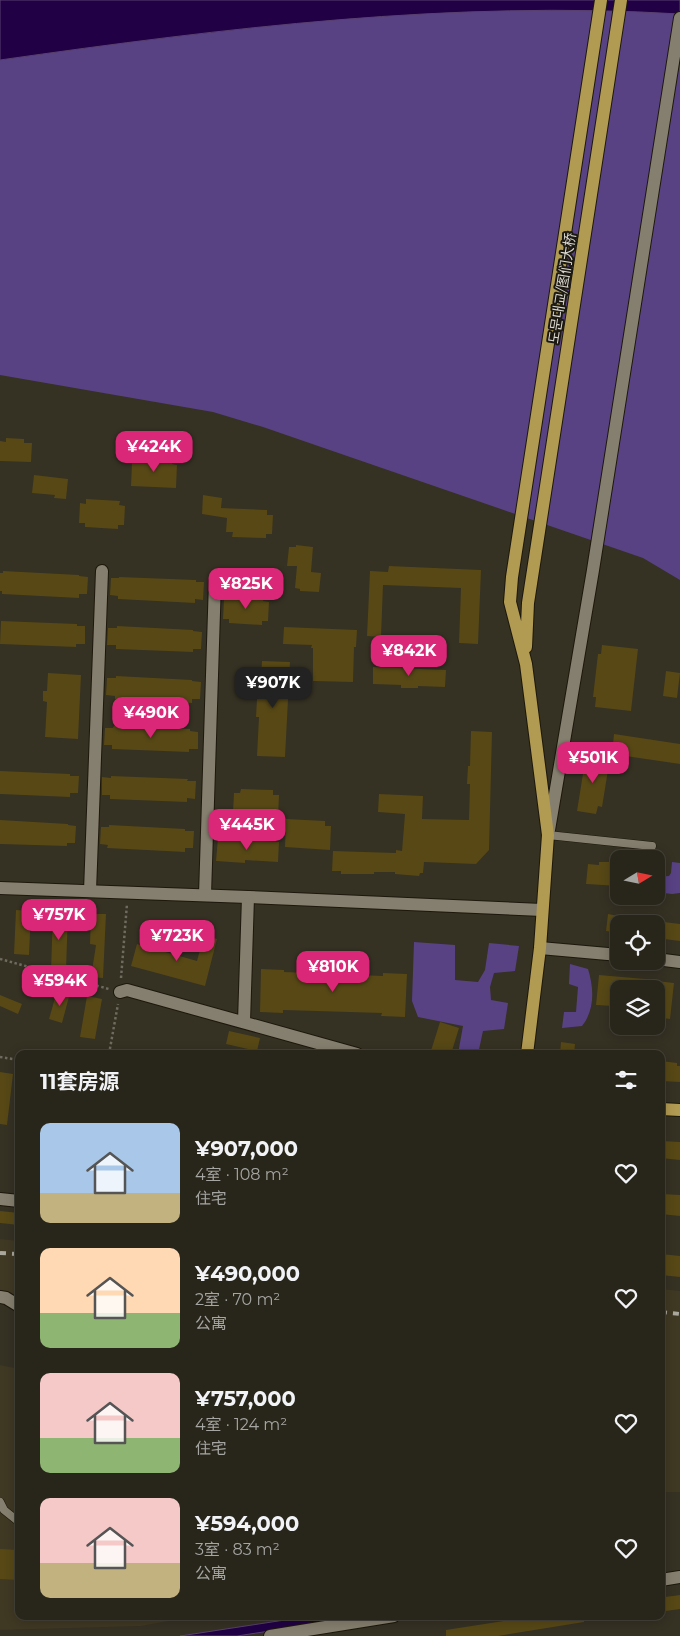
<!DOCTYPE html>
<html lang="zh">
<meta charset="utf-8">
<style>
body{margin:0;font-family:Montserrat,"Noto Sans SC","Noto Sans KR",sans-serif;background:#302d23;color:#f1f3f6;height:100vh;display:flex;flex-direction:column;font-size:19px;white-space:nowrap}
*{box-sizing:border-box;margin:0}
p{font-size:16px;color:#a5a5a2}
.icon{flex:none;width:28px;height:28px;fill:none;stroke:currentColor;stroke-width:2;stroke-linecap:round;stroke-linejoin:round}
.map{position:relative;flex:1;overflow:hidden}
.panel{position:absolute;left:15px;top:1050px;width:650px;height:570px;display:flex;flex-direction:column;background:#28251a;border-radius:10px;box-shadow:0 2px 12px #0003,0 0 0 1px #444239}
.panel>*{flex:none}
.needle{width:32px;rotate:80deg}
.fabs{position:absolute;left:610px;top:850px;display:grid;gap:10px}
.fabs a{display:grid;place-items:center;width:55px;height:55px;border-radius:10px;background:#28251a;box-shadow:0 2px 12px #0003,0 0 0 1px #444239;font-size:25px}
.price{position:absolute;translate:-50% -42px;padding:0 11px;border-radius:10px;background:#db2777;color:#fff;font-size:16px;line-height:32px;filter:drop-shadow(0 1px 2px #0008)}
.price::after{content:'';position:absolute;left:50%;top:30px;width:15px;height:11px;margin-left:-8px;background:inherit;clip-path:polygon(0 0,100% 0,50% 100%)}
.price.current{background:#222;color:#fff}
ul{padding:0;list-style:none}
li{display:flex;align-items:center;gap:15px;height:125px;padding:0 25px}
li span{display:grid;place-items:center;flex:none;width:140px;height:100px;border-radius:10px;color:#555}
li>.icon{margin-inline-start:auto}
span .icon{width:60px;height:60px;fill:#fffc;stroke-width:1}
li b{font-size:21px}
h2{display:flex;justify-content:space-between;align-items:center;height:60px;padding:0 25px;font-size:21px}
.map>svg:first-child{display:block}
</style>
<div class="map">
<svg width="680" height="1636" viewBox="0 0 680 1636">
<rect width="100%" height="100%" fill="#353123"/>
<path fill="#3f3823" d="M0 1239 19 1241V1302L0 1294Z
M661 1289 680 1291V1492H661Z
M0 1365 19 1369V1616H196L141 1626 0 1630Z"/>
<path fill="#584284" d="M520 4 574 5 680 14V580L643 558 263 427 213 412 0 375V60L308 17 447 6Z
M672 862 680 863V893L672 894 656 892V877L669 876 671 873Z
M414 942 455 945V980L478 982 485 970 489 943 519 946 515 971 494 973 490 987 491 1000 508 1003 504 1029 483 1031 478 1054H458L463 1026 418 1017 412 1001Z
M570 964 588 969C594 988 595 1010 582 1026L562 1028 564 1012H576L578 987 569 984Z"/>
<path fill="#210046" stroke="#58406f" d="M0 0H680V14C452 0 225 28 0 60Z
M311 1616H368L237 1636H180Z"/>
<path fill="#574816" d="M6 438 24 439V443H32L31 462 0 461V441L6 442Z
M139 458 172 460V464L177 465 176 488 131 486 132 462 138 463Z
M34 475 68 479 66 499 54 498 55 495 32 493Z
M203 495 222 498 221 508 267 510V515H273L272 534H266V538L232 537 233 532H226L227 518 202 514Z
M86 499 120 501 119 505 125 506 124 525H118V529L85 527V523H79L80 503 86 504Z
M296 545 313 547 311 572 321 573 319 592 300 591V589L295 588 297 566H287L289 547H296Z
M389 566 481 570 478 644 459 643 461 588 383 585 381 637 367 636 370 571 388 572Z
M3 571 79 575V576L88 577 87 594H79V598L2 594V591H0V573H3Z
M119 577 196 580V582H204L203 600 195 599V603L118 599V596L110 595 111 578H119Z
M231 595 264 597 263 601 269 602 268 621H262V625L229 623V619H223L224 599 230 600Z
M1 621 77 624V626H85V644H76V647L0 644Z
M117 626 193 630V631L202 632 201 649H193V652L116 649V645H107L108 628H117Z
M284 627 357 630 356 647H354L353 682 313 681V648H311L312 645 283 644Z
M602 645 638 649 631 711 595 707 596 697H593L598 654H601Z
M262 661 290 662 285 757 257 756 259 717H256L257 699H260Z
M373 667 446 670 445 687 418 686V688H401V685L373 684Z
M666 671 680 673 677 698 663 696Z
M48 673 81 675 78 739 45 737 47 702 43 701V691H47Z
M116 676 192 680V681L201 682 200 699H192V703L115 699V696L106 695 107 678H116Z
M114 726 190 729V731L198 732V749H189V752L112 749V745H104L105 728H113Z
M471 731 492 732 489 850 476 864 424 862 423 873H420L419 876 395 874V872H374V874H341V871H332L333 851 396 853V850L402 851 405 814 378 812 379 794 423 796 422 819 469 820 470 784H467L468 766H470Z
M614 734 680 744V764L612 754Z
M586 755 610 758 602 807 598 806 596 814 577 811Z
M0 771 70 774V776H79L78 793H70V797L0 794Z
M111 776 188 779 187 781H196L195 799 187 798V802L110 799V795H102V777L111 778Z
M241 789 273 790V795H279L278 819 239 817V813L233 812 234 793H240Z
M286 819 325 821V826H331L330 850 285 847Z
M0 820 68 824V825L76 826 75 843H67V846L0 844Z
M109 825 185 829V831H194L193 848H185V852L107 848 108 845 100 844 101 827H109Z
M218 838 279 842 278 862 245 860V863L216 861Z
M599 862H612V866H619V886L586 884 588 864 599 865Z
M16 910 31 911 29 955 14 954Z
M53 911 68 912 66 971H51Z
M91 914H106L103 978 91 977 96 945 90 944Z
M608 914 619 916V933L606 931Z
M656 921 680 924V941L656 938Z
M204 935 217 939 205 986 131 966 137 944 197 961Z
M261 969 284 970V972L383 976V973L407 974 405 1017 381 1016 382 1013 283 1010V1013L260 1012Z
M599 975 645 979 644 989H616L614 1006 596 1005Z
M656 981 674 983 670 1019 656 1017Z
M57 991 70 993 62 1023 49 1019Z
M0 995 22 1004 18 1014 0 1006Z
M87 996 102 999 95 1039 80 1037Z
M440 1022 459 1028 451 1054H430Z
M229 1031 260 1038 257 1051 226 1044Z
M561 1042 575 1044 574 1054H560Z
M661 1061 677 1063V1066H680V1082L661 1081Z
M0 1072 13 1074 7 1125 0 1124Z
M661 1141 680 1142V1160L661 1158Z
M661 1194 680 1195V1216L661 1214Z
M0 1211 19 1213V1225L0 1223Z
M661 1254 680 1256V1277L661 1275Z
M0 1549 19 1550V1580L0 1579Z
M680 1595V1609L666 1611 665 1597Z
M536 1616H584V1622L498 1636H446V1630Z"/>
<g fill="none" stroke-linecap="round" stroke-linejoin="round">
<defs>
<path id="lane" d="M548 835 652 846
M0 1502 4 1510 19 1522"/>
<path id="street" d="M549 830 593 570 680 18
M90 891 102 571
M205 895 215 581
M540 948 619 955
M656 959 680 962
M120 992 127 990 357 1054
M244 1022 248 897
M0 1199 19 1201
M0 1297 6 1298 19 1306
M661 1580 680 1577
M270 1636 394 1616"/>
<path id="secondary" d="M0 888 248 897 542 910"/>
<path id="primary" d="M526 647 528 603 621 0
M527 1054 540 948 548 835 526 664 510 602 512 577 601 0
M661 1109 680 1110"/>
</defs>
<use href="#lane" stroke="#1d180b" stroke-width="9"/>
<use href="#street" stroke="#1d180b" stroke-width="14"/>
<use href="#secondary" stroke="#1d180b" stroke-width="14"/>
<use href="#primary" stroke="#1d180b" stroke-width="14"/>
<path stroke="#6f6b5f" stroke-width="2.5" stroke-dasharray="2.5 2.5" stroke-linecap="butt" d="M0 959 109 989
M121 978 127 904
M109 1054 118 1004
M0 1057 19 1060"/>
<use href="#lane" stroke="#857f6f" stroke-width="8"/>
<use href="#street" stroke="#857f6f" stroke-width="12"/>
<use href="#secondary" stroke="#857f6f" stroke-width="12"/>
<use href="#primary" stroke="#b19a52" stroke-width="12"/>
<path stroke="#aaa79d" stroke-width="4" stroke-dasharray="6 6" stroke-linecap="butt" d="M0 1253 19 1254
M661 1312 680 1314"/>
</g>
<g text-anchor="middle" dominant-baseline="central" stroke-width="4" stroke-linejoin="round" paint-order="stroke">
<g font-size="14" fill="#dad7cf" stroke="#1b1912">
<text transform="translate(562 288) rotate(-81)">도문대교/图们大桥</text>
</g>
</g>
</svg>
<div class="fabs">
<a><svg class="needle" viewBox="-14 -14 28 28"><path d="M0-13l5 13h-10z" fill="#e53935"/><path d="M0 13l5-13h-10z" fill="#a5a5a2"/></svg></a>
<a><svg class="icon" aria-label="locate" viewBox="0 0 24 24"><circle cx="12" cy="12" r="6"/><path d="M12 2v4M12 18v4M2 12h4M18 12h4"/></svg></a>
<a><svg class="icon" aria-label="layers" viewBox="0 0 24 24"><path d="M12 4l9 5-9 5-9-5zM3 14l9 5 9-5"/></svg></a>
</div>
<b class="price" style="left:154px;top:473px">¥424K</b>
<b class="price" style="left:246px;top:610px">¥825K</b>
<b class="price" style="left:409px;top:677px">¥842K</b>
<b class="price current" style="left:273px;top:709px">¥907K</b>
<b class="price" style="left:151px;top:739px">¥490K</b>
<b class="price" style="left:593px;top:784px">¥501K</b>
<b class="price" style="left:247px;top:851px">¥445K</b>
<b class="price" style="left:59px;top:941px">¥757K</b>
<b class="price" style="left:177px;top:962px">¥723K</b>
<b class="price" style="left:333px;top:993px">¥810K</b>
<b class="price" style="left:60px;top:1007px">¥594K</b>
<section class="panel">
<h2>11套房源<svg class="icon" aria-label="filters" viewBox="0 0 24 24"><path d="M4 7h16M4 17h16"/><circle cx="9" cy="7" r="2"/><circle cx="15" cy="17" r="2"/></svg></h2>
<ul>
<li><span style="background:linear-gradient(#a9c7e8 70%,#c2b280 0)"><svg class="icon" aria-label="home" viewBox="0 0 24 24"><path d="M3 11l9-7 9 7M6 9v11h12V9"/></svg></span><div><b>¥907,000</b><p>4室 · 108 m²</p><p>住宅</p></div><svg class="icon" aria-label="heart" viewBox="0 0 24 24"><path d="M12 20l-8-8c-3-5 5-10 8-4 3-6 11-1 8 4z"/></svg></li>
<li><span style="background:linear-gradient(#ffd9b3 65%,#8fb573 0)"><svg class="icon" aria-label="home" viewBox="0 0 24 24"><path d="M3 11l9-7 9 7M6 9v11h12V9"/></svg></span><div><b>¥490,000</b><p>2室 · 70 m²</p><p>公寓</p></div><svg class="icon" aria-label="heart" viewBox="0 0 24 24"><path d="M12 20l-8-8c-3-5 5-10 8-4 3-6 11-1 8 4z"/></svg></li>
<li><span style="background:linear-gradient(#f6c9c9 65%,#8fb573 0)"><svg class="icon" aria-label="home" viewBox="0 0 24 24"><path d="M3 11l9-7 9 7M6 9v11h12V9"/></svg></span><div><b>¥757,000</b><p>4室 · 124 m²</p><p>住宅</p></div><svg class="icon" aria-label="heart" viewBox="0 0 24 24"><path d="M12 20l-8-8c-3-5 5-10 8-4 3-6 11-1 8 4z"/></svg></li>
<li><span style="background:linear-gradient(#f6c9c9 65%,#c2b280 0)"><svg class="icon" aria-label="home" viewBox="0 0 24 24"><path d="M3 11l9-7 9 7M6 9v11h12V9"/></svg></span><div><b>¥594,000</b><p>3室 · 83 m²</p><p>公寓</p></div><svg class="icon" aria-label="heart" viewBox="0 0 24 24"><path d="M12 20l-8-8c-3-5 5-10 8-4 3-6 11-1 8 4z"/></svg></li>
</ul>
</section>
</div>
